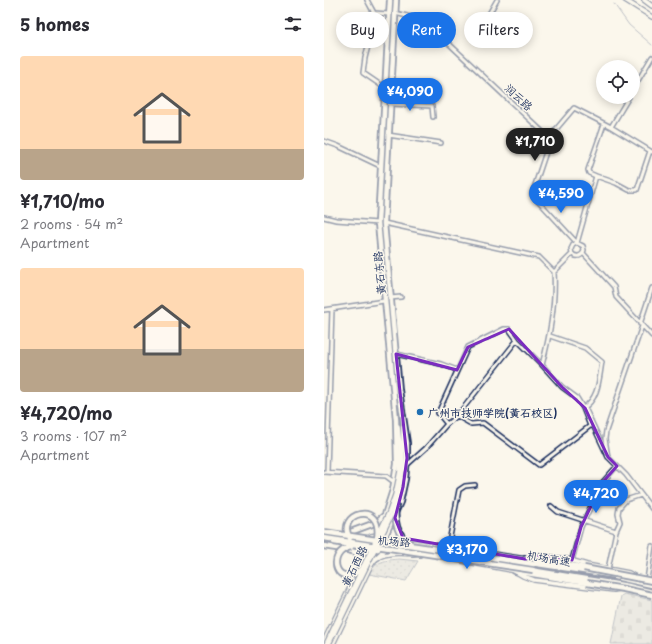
<!DOCTYPE html>
<meta charset="utf-8">
<style>
body{margin:0;font-family:"Playpen Sans","LXGW WenKai TC",sans-serif;background:#f7f7f7;color:#2b2b33;height:100vh;display:flex;flex-direction:column;font-size:15px;white-space:nowrap}
*{box-sizing:border-box;margin:0}
p{font-size:13px;color:#7c7c81}
.icon{flex:none;width:22px;height:22px;fill:none;stroke:currentColor;stroke-width:2;stroke-linecap:round;stroke-linejoin:round}
.map{position:relative;flex:1;overflow:hidden}
.side{display:flex;flex-direction:column;background:#fff;width:324px}
.side>*{flex:none}
.guide{position:absolute;left:12px;top:12px;width:256px;height:36px;display:flex;gap:8px}
.tools{position:absolute;left:272px;top:60px;display:grid;gap:8px}
.tools a{display:grid;place-items:center;width:44px;height:44px;border-radius:50%;background:#fff;box-shadow:0 2px 10px #0003;font-size:20px}
.price{position:absolute;translate:-50% -34px;padding:0 9px;border-radius:14px;background:#1a73e8;color:#fff;font-size:13px;line-height:26px;filter:drop-shadow(0 1px 2px #0008)}
.price::after{content:'';position:absolute;left:50%;top:24px;width:12px;height:9px;margin-left:-6px;background:inherit;clip-path:polygon(0 0,100% 0,50% 100%)}
.price.selected{background:#222;color:#fff}
ul{padding:0;list-style:none}
li{display:grid;align-content:center;gap:8px;height:212px;padding:0 20px}
li span{display:grid;place-items:center;height:124px;border-radius:4px;color:#555}
li>.icon{margin-inline-start:auto}
span .icon{width:72px;height:72px;fill:#fffc;stroke-width:1}
li b{font-size:17px}
h2{display:flex;justify-content:space-between;align-items:center;height:48px;padding:0 20px;font-size:17px}
.chip{padding:0 14px;border-radius:18px;background:#fff;box-shadow:0 2px 10px #0003;font-size:14px;line-height:36px}
.chip.selected{background:#1a73e8;color:#fff}
main{display:flex;flex:1;min-height:0}
.map>svg:first-child{display:block}
</style>
<main>
<section class="side">
<h2>5 homes<svg class="icon" aria-label="filters" viewBox="0 0 24 24"><path d="M4 7h16M4 17h16"/><circle cx="9" cy="7" r="2"/><circle cx="15" cy="17" r="2"/></svg></h2>
<ul>
<li><span style="background:linear-gradient(#ffd9b3 75%,#b9a48a 0)"><svg class="icon" aria-label="home" viewBox="0 0 24 24"><path d="M3 11l9-7 9 7M6 9v11h12V9"/></svg></span><div><b>¥1,710/mo</b><p>2 rooms · 54 m²</p><p>Apartment</p></div></li>
<li><span style="background:linear-gradient(#ffd9b3 65%,#b9a48a 0)"><svg class="icon" aria-label="home" viewBox="0 0 24 24"><path d="M3 11l9-7 9 7M6 9v11h12V9"/></svg></span><div><b>¥4,720/mo</b><p>3 rooms · 107 m²</p><p>Apartment</p></div></li>
</ul>
</section>
<div class="map">
<svg width="328" height="644" viewBox="0 0 328 644">
<defs>
<pattern id="cemetery-stones" width="16" height="16" patternUnits="userSpaceOnUse"><rect width="16" height="16" fill="#dadad7"/><path d="M2 7V4a2 2 0 0 1 4 0v3zM10 15v-3a2 2 0 0 1 4 0v3z" fill="#babbbb"/></pattern>
<pattern id="park-dots" width="8" height="8" patternUnits="userSpaceOnUse"><rect width="8" height="8" fill="#dadad7"/><path d="M2 2h.1M6 6h.1" fill="none" stroke="#babbbb" stroke-width="1.8" stroke-linecap="round"/></pattern>
</defs>
<rect width="100%" height="100%" fill="#fbf7ec"/>
<filter id="ink" filterUnits="userSpaceOnUse"><feTurbulence type="fractalNoise" baseFrequency=".025" numOctaves="2"/><feDisplacementMap in="SourceGraphic" scale="8" xChannelSelector="R" yChannelSelector="G"/><feConvolveMatrix kernelMatrix="1 2 1 2 8 2 1 2 1" color-interpolation-filters="sRGB"/></filter>
<g filter="url(#ink)">
<path fill="url(#cemetery-stones)" stroke="#7a849a" d="M300 594 328 600V644H287L297 596Z"/>
<path fill="url(#park-dots)" stroke="#7a849a" d="M75 559 94 561 82 581 45 574C51 561 62 560 75 559Z"/>
<g fill="none" stroke-linecap="round" stroke-linejoin="round">
<path stroke="#747e96" stroke-width="1" d="M290 4 305 25 328 45"/>
<defs>
<path id="minor" d="M43 0 50 13 65 14
M48 13 47 34 41 58 39 73 61 88
M71 13 95 19 103 23 221 134 224 135 228 134 250 108 287 127 328 152
M158 26 173 0
M309 89 328 57
M66 104 108 106 109 117
M287 127 305 97
M228 134 208 194 253 243 259 246 260 250 259 253
M64 135 117 143
M0 141 14 146 56 166
M272 176 292 183 305 190H313L326 151
M0 217 12 220 54 223
M60 223 215 257 230 272 248 254
M259 253C256 257 252 257 248 254L247 249 249 245 253 243 272 176 265 173 264 170 280 124
M259 253 290 287 292 297 328 336
M230 272C232 303 226 335 218 365L238 387 253 398 259 408
M66 298 77 297
M0 310 60 301
M316 324 328 288
M72 354 117 364 133 370
M261 408 284 457 302 475 328 509
M133 416 147 424 159 423 215 465 266 426 259 408C275 399 275 378 278 362L261 348 226 336
M123 424 114 413 144 347 180 329H185L193 340 218 365
M284 457 281 439 282 431 318 326
M83 465 102 448 123 424 133 416 193 340
M0 472 62 476 70 482
M3 472 8 309
M227 506 234 512 292 531
M124 547 135 490 141 486 151 485
M248 560 257 527 278 483 293 466
M284 569 292 531 296 522 294 514 295 508 302 500 317 495
M323 580 328 546"/>
<path id="major" d="M301 0 328 17
M320 0 328 6
M74 426 76 447V471
M79 426V471
M54 530 60 517
M47 536 53 535 60 538 202 559
M202 558 217 556 246 560 263 565 305 573 313 578
M132 560 192 571
M192 572 199 576 210 580 290 590 295 589
M0 641 38 563C41 553 30 547 43 538
M9 644 45 569C47 566 49 561 52 559 61 551 85 553 96 555"/>
<path id="highway" d="M21 534 51 523 61 515 69 490 73 464 72 420 54 223 66 0
M0 546C10 548 21 549 31 552 37 554 39 559 45 560 51 560 57 555 60 550 62 545 62 542 60 538L76 502 81 479 83 458V443L75 390 60 223 72 0
M201 559 237 563 260 568
M207 563 293 576
M206 570 304 586 328 592
M191 571 263 583
M291 577 328 585"/>
</defs>
<use href="#minor" stroke="#1b2f5e" stroke-width="6"/>
<use href="#major" stroke="#1b2f5e" stroke-width="6"/>
<use href="#highway" stroke="#1b2f5e" stroke-width="8"/>
<use href="#minor" stroke="#fbf7ec" stroke-width="3"/>
<use href="#major" stroke="#fbf7ec" stroke-width="3.5"/>
<use href="#highway" stroke="#fbf7ec" stroke-width="4.5"/>
<defs>
<path id="major-bridge" d="M2 644 65 512 71 495 76 471
M5 644 68 514 74 495 79 471"/>
<path id="highway-bridge" d="M72 504C70 521 72 535 87 544
M0 532 210 564
M0 538 209 570
M26 538C10 514 60 498 53 539
M10 542 54 549
M27 547C0 552 13 593 39 567
M260 568 328 581
M263 583 300 589 328 595"/>
</defs>
<use href="#major-bridge" stroke="#1b2f5e" stroke-width="6" stroke-linecap="butt"/>
<use href="#highway-bridge" stroke="#1b2f5e" stroke-width="8" stroke-linecap="butt"/>
<use href="#major-bridge" stroke="#fbf7ec" stroke-width="3.5"/>
<use href="#highway-bridge" stroke="#fbf7ec" stroke-width="4.5"/>
</g>
</g>
<path d="M0 0H328V644H0ZM185 329 238 387 261 408 284 457 293 466 278 483 257 527 248 560 217 556 201 559 79 538 71 518 79 487 83 458 72 354 133 370 144 347Z" fill="#fbf7ec" fill-opacity=".55" fill-rule="evenodd"/>
<path fill="none" stroke="#7b2cbf" stroke-width="3" stroke-linejoin="round" d="M185 329 238 387 261 408 284 457 293 466 278 483 257 527 248 560 217 556 201 559 79 538 71 518 79 487 83 458 72 354 133 370 144 347Z"/>
<circle fill="#1f6fb2" stroke="#fbf7ec" stroke-width="1.5" cx="96" cy="412" r="4"/>
<g text-anchor="middle" dominant-baseline="central" stroke-width="3" stroke-linejoin="round" paint-order="stroke">
<g font-size="11" fill="#1b2f5e" stroke="#fbf7ec">
<text transform="translate(195 97) rotate(43)">润云路</text>
<text transform="translate(55 273) rotate(-95)">黄石东路</text>
<text transform="translate(70 541) rotate(4)">机场路</text>
<text transform="translate(225 558) rotate(9)">机场高速</text>
<text transform="translate(30 566) rotate(-64)">黄石西路</text>
</g>
<g font-size="11" font-weight="bold" fill="#1b2f5e" stroke="#fbf7ec" text-anchor="start">
<text x="104" y="412">广州市技师学院(黄石校区)</text>
</g>
</g>
</svg>
<div class="tools">
<a><svg class="icon" aria-label="locate" viewBox="0 0 24 24"><circle cx="12" cy="12" r="6"/><path d="M12 2v4M12 18v4M2 12h4M18 12h4"/></svg></a>
</div>
<b class="price" style="left:86px;top:112px">¥4,090</b>
<b class="price selected" style="left:211px;top:162px">¥1,710</b>
<b class="price" style="left:237px;top:214px">¥4,590</b>
<b class="price" style="left:272px;top:514px">¥4,720</b>
<b class="price" style="left:143px;top:570px">¥3,170</b>
<div class="guide">
<a class="chip">Buy</a>
<a class="chip selected">Rent</a>
<a class="chip">Filters</a>
</div>
</div>
</main>
